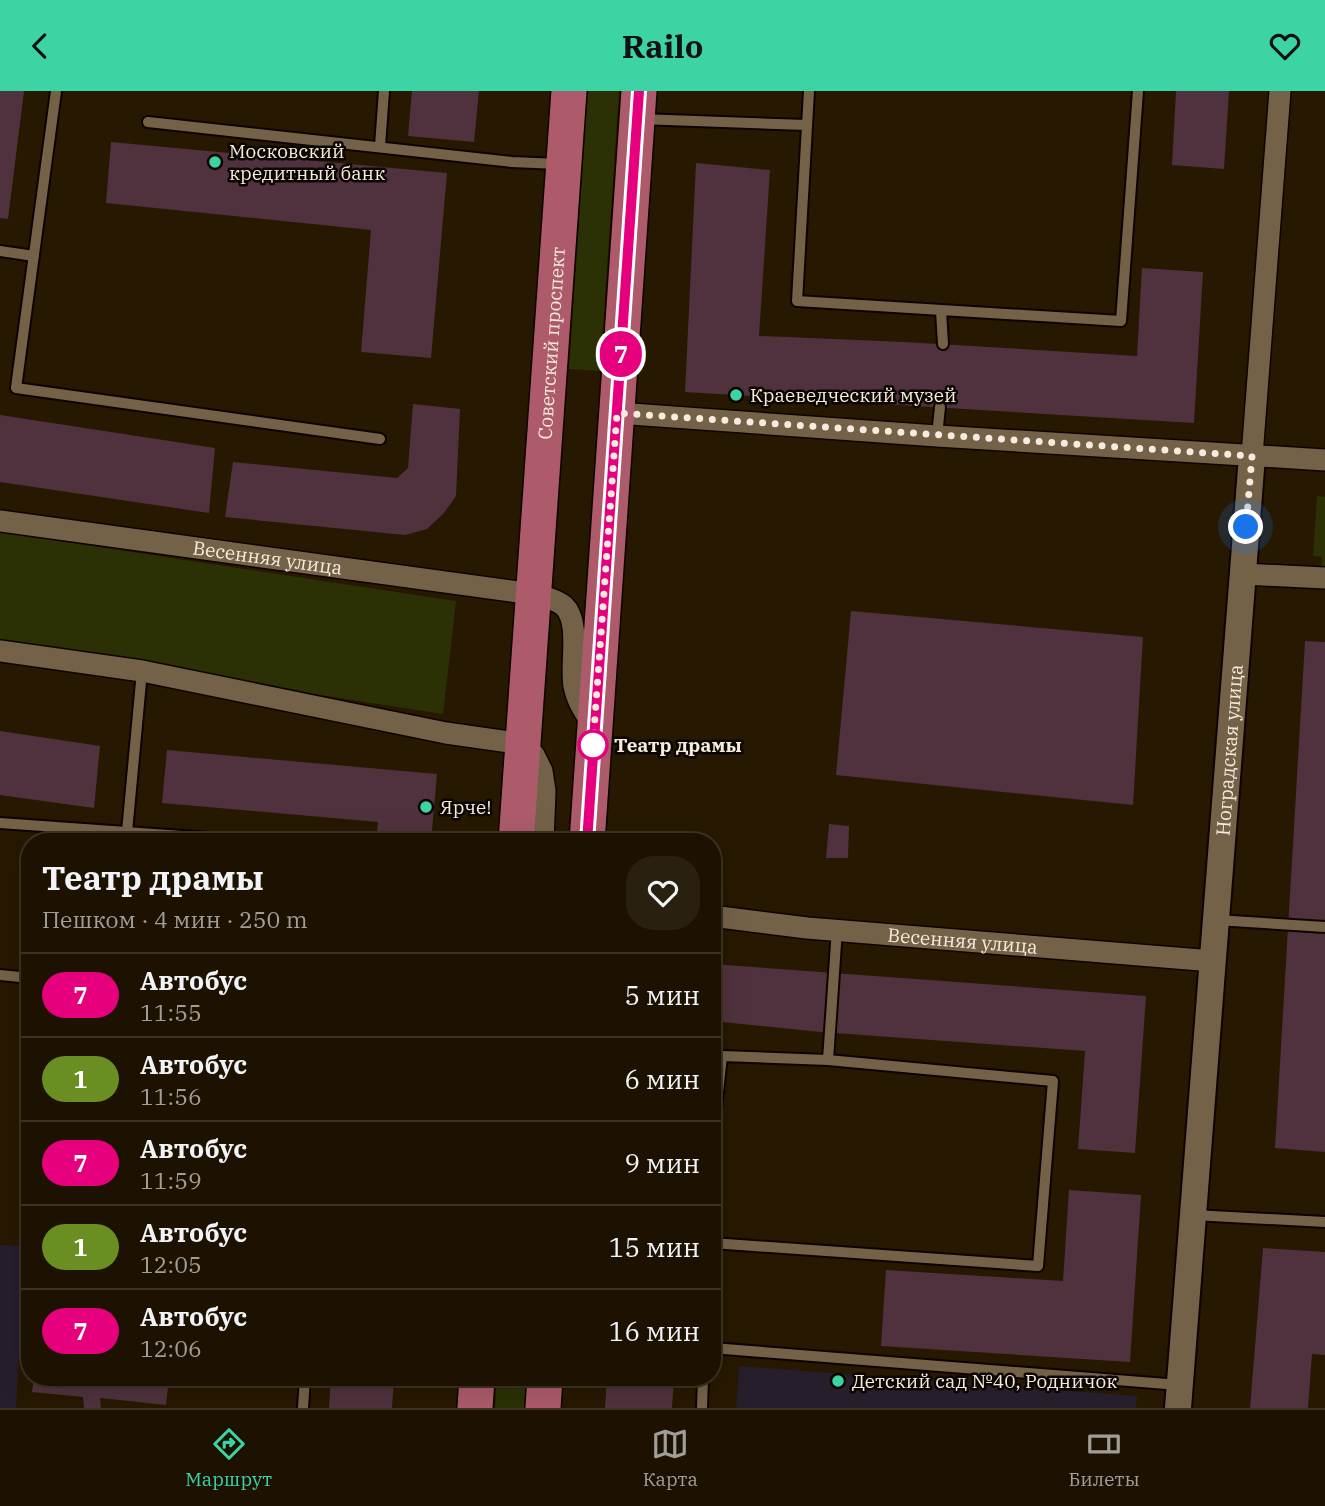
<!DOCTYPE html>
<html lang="ru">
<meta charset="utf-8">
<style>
:root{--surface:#1d1201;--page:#2a2010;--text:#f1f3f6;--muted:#a09e99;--line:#3b3223;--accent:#3cd4a4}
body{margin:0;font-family:"IBM Plex Serif",serif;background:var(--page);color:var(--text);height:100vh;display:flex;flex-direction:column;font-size:26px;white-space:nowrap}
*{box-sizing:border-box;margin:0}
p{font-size:23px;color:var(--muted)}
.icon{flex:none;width:38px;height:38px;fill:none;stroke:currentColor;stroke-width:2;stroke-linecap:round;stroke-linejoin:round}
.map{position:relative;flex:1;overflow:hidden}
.side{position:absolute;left:21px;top:742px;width:700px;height:553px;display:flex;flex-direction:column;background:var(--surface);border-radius:28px;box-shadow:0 7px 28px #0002,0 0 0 2px var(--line)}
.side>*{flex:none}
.badge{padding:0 14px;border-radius:23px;font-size:24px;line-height:46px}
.you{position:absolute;width:35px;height:35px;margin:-18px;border:5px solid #fff;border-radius:50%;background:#1a73e8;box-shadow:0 0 0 10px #1a73e833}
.map>.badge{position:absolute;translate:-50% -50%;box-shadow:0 0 0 4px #fff}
.round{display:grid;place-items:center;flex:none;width:74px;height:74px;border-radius:28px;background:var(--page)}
.overview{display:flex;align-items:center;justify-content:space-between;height:119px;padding:0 21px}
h1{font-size:33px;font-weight:700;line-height:52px}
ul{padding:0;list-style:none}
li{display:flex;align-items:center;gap:21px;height:84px;padding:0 21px;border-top:2px solid var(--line)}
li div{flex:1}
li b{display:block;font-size:26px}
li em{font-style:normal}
li .badge{min-width:77px;font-weight:700;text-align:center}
header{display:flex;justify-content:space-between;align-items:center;height:91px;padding:0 21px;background:var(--accent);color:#111;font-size:32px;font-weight:700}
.dock{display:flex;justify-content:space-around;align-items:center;height:98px;border-top:2px solid var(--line);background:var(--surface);font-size:19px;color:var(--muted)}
.dock a{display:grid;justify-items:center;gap:4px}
.dock .current{color:var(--accent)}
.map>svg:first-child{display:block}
.education{fill:#271e2c}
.green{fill:#2b3105}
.building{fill:#4f323d}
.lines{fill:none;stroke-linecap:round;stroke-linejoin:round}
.service-casing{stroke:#0f0300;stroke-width:14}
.minor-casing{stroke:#0f0300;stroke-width:24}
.tertiary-casing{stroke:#0f0300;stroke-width:30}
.primary-casing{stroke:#0f0300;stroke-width:38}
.service{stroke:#746248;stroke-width:10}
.minor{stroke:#746248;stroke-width:21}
.tertiary{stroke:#746248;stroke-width:26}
.primary{stroke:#ad5b6b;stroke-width:35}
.line-casing{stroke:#fff;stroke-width:16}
.line{stroke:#e6007e;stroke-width:10}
.walk{stroke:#f6ebdc;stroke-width:7;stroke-dasharray:0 12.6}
.poi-dot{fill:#3cd4a4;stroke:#0b0501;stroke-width:2.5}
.stop-dot{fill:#fff;stroke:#e6007e;stroke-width:3.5}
.labels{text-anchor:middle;stroke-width:5;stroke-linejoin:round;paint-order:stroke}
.poi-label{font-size:19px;fill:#f6ebdc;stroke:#0b0501;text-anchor:start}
.street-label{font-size:19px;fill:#f6ebdc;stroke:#0b0501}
.stop-label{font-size:19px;font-weight:bold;fill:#f6ebdc;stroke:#0b0501;text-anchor:start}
</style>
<header><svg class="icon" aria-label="back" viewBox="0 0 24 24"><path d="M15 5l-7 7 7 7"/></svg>Railo<svg class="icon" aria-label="heart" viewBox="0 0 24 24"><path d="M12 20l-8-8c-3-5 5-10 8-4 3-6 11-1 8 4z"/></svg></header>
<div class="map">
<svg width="1325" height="1317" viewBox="0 0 1325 1317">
<rect width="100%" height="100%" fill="#271801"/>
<path class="education" d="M 0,1154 L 25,1155 L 16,1317 L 0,1317 Z
M 739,1275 L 1137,1305 L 1136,1317 L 736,1317 Z"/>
<path class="green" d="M 588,0 L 619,0 L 600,280 L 569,278 Z
M 1317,405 L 1325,406 L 1325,475 L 1321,475 L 1322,466 L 1313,465 Z
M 0,441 L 456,510 L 443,623 L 0,555 Z
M 497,1286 L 527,1286 L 524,1317 L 495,1317 Z"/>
<path class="building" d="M 0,0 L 24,0 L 8,128 L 0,127 Z
M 412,0 L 479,0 L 474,51 L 408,45 Z
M 1176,0 L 1229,0 L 1224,78 L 1172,74 Z
M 111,51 L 447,82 L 431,267 L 361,261 L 371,139 L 106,112 Z
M 696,72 L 770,79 L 759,245 L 904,251 L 1137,265 L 1142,177 L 1203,181 L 1194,332 L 685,301 Z
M 413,313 L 460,318 L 456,405 L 444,422 L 427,438 L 405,444 L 225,426 L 233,371 L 397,387 L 408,377 Z
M 0,324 L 215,357 L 209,422 L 0,391 Z
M 851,520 L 1143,546 L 1133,714 L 836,684 Z
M 1305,550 L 1325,551 L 1325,1061 L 1275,1057 Z
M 0,640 L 100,655 L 94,717 L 0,704 Z
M 167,659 L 437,683 L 431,751 L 376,751 L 378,731 L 162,712 Z
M 829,733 L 849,735 L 848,767 L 826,767 Z
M 712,873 L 1146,905 L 1135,1062 L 1078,1058 L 1085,960 L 821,941 L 712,930 Z
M 1069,1099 L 1141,1104 L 1130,1271 L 881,1255 L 886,1179 L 1063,1190 Z
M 1263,1157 L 1325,1161 L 1325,1264 L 1312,1263 L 1308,1317 L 1250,1317 Z
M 34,1286 L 169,1286 L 166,1314 L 100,1307 L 101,1317 L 84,1317 L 83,1306 L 32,1301 Z
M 331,1286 L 394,1286 L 392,1317 L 329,1317 Z
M 607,1286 L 674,1286 L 672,1317 L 605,1317 Z"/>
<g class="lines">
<defs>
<path id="service" d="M 56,0 L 16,297 L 380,348
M 809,0 L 797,210 L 1121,230 L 1138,0
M 640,28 L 806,34
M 148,31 L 512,71 L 558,73
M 380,55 L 384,0
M 0,160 L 34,165
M 941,220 L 943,253
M 937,345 L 940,316
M 0,732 L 268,751
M 127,741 L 142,580
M 1216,829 L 1325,836
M 0,884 L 30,887
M 712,1056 L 722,965 L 828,969
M 1193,1124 L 1325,1131
M 712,1152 L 1038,1175 L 1053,990 L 828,969 L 837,838
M 712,1257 L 1179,1294
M 303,1317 L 305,1286
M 702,1317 L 703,1286"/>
<g id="minor">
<path d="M 617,322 L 937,345 L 1325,369"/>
<path d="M 1252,365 L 1280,0"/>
<path id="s1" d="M 0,430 L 533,503 C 543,506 556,508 564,515 C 581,531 570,573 574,595 C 577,610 585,622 593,634"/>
<path d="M 1243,483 L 1325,487"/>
<path d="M 0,560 L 142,580 L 446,642 L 523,653 L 534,664 L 542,680 L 545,700 L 543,751"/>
<path id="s2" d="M 712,825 L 807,837 L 1213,870"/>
</g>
<g id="tertiary">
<path id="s3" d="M 1178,1317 L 1252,365"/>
</g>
<g id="primary">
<path id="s4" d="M 516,751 L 569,0"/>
<path d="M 587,751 L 639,0"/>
<path d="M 475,1317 L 477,1286"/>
<path d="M 543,1317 L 545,1286"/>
</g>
</defs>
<use href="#service" class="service-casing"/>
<use href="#minor" class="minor-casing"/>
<use href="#tertiary" class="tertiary-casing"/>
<use href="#primary" class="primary-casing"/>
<use href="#service" class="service"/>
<use href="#minor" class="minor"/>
<use href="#tertiary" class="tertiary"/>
<use href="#primary" class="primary"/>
</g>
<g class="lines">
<defs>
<path id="line" d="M 587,751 L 639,0"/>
</defs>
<use href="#line" class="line-casing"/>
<use href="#line" class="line"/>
<path class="walk" d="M 593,654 L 617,322 L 1252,365 L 1246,436"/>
</g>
<g class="poi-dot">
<circle cx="215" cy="71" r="7"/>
<circle cx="736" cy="304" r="7"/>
<circle cx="426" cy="716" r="7"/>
<circle cx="838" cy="1290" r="7"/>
</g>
<circle class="stop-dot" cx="593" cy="654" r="14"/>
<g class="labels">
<g class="poi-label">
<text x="229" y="67">Московский<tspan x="229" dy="22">кредитный банк</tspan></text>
<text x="750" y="311">Краеведческий музей</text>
<text x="440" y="723">Ярче!</text>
<text x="852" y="1297">Детский сад №40, Родничок</text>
</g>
<g class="street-label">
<text dy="7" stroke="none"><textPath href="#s4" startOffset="500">Советский проспект</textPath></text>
<text dy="7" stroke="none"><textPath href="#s1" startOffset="270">Весенняя улица</textPath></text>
<text dy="7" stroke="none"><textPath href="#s3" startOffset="660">Ноградская улица</textPath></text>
<text dy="7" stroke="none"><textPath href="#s2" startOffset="252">Весенняя улица</textPath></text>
</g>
<g class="stop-label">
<text x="614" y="661">Театр драмы</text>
</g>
</g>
</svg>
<div class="you" style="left:1246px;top:436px"></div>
<b class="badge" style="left:621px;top:263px;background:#e6007e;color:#fff">7</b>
<section class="side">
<div class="overview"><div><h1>Театр драмы</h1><p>Пешком · 4 мин · 250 m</p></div><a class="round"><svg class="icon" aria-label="heart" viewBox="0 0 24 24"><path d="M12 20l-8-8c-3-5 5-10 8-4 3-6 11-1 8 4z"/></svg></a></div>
<ul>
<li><span class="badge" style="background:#e6007e;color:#fff">7</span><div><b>Автобус</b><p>11:55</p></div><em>5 мин</em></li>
<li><span class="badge" style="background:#6b8e23;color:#fff">1</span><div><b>Автобус</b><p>11:56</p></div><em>6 мин</em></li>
<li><span class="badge" style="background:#e6007e;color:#fff">7</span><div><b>Автобус</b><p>11:59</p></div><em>9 мин</em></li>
<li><span class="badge" style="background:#6b8e23;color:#fff">1</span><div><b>Автобус</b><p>12:05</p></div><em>15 мин</em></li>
<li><span class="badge" style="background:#e6007e;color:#fff">7</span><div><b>Автобус</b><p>12:06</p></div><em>16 мин</em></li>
</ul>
</section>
</div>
<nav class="dock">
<a class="current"><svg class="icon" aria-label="directions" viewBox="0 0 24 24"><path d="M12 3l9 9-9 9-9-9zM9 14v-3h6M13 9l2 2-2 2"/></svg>Маршрут</a>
<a><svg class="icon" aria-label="map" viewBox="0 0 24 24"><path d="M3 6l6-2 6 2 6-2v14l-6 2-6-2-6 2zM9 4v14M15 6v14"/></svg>Карта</a>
<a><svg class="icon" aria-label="tickets" viewBox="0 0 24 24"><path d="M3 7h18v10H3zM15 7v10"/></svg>Билеты</a>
</nav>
